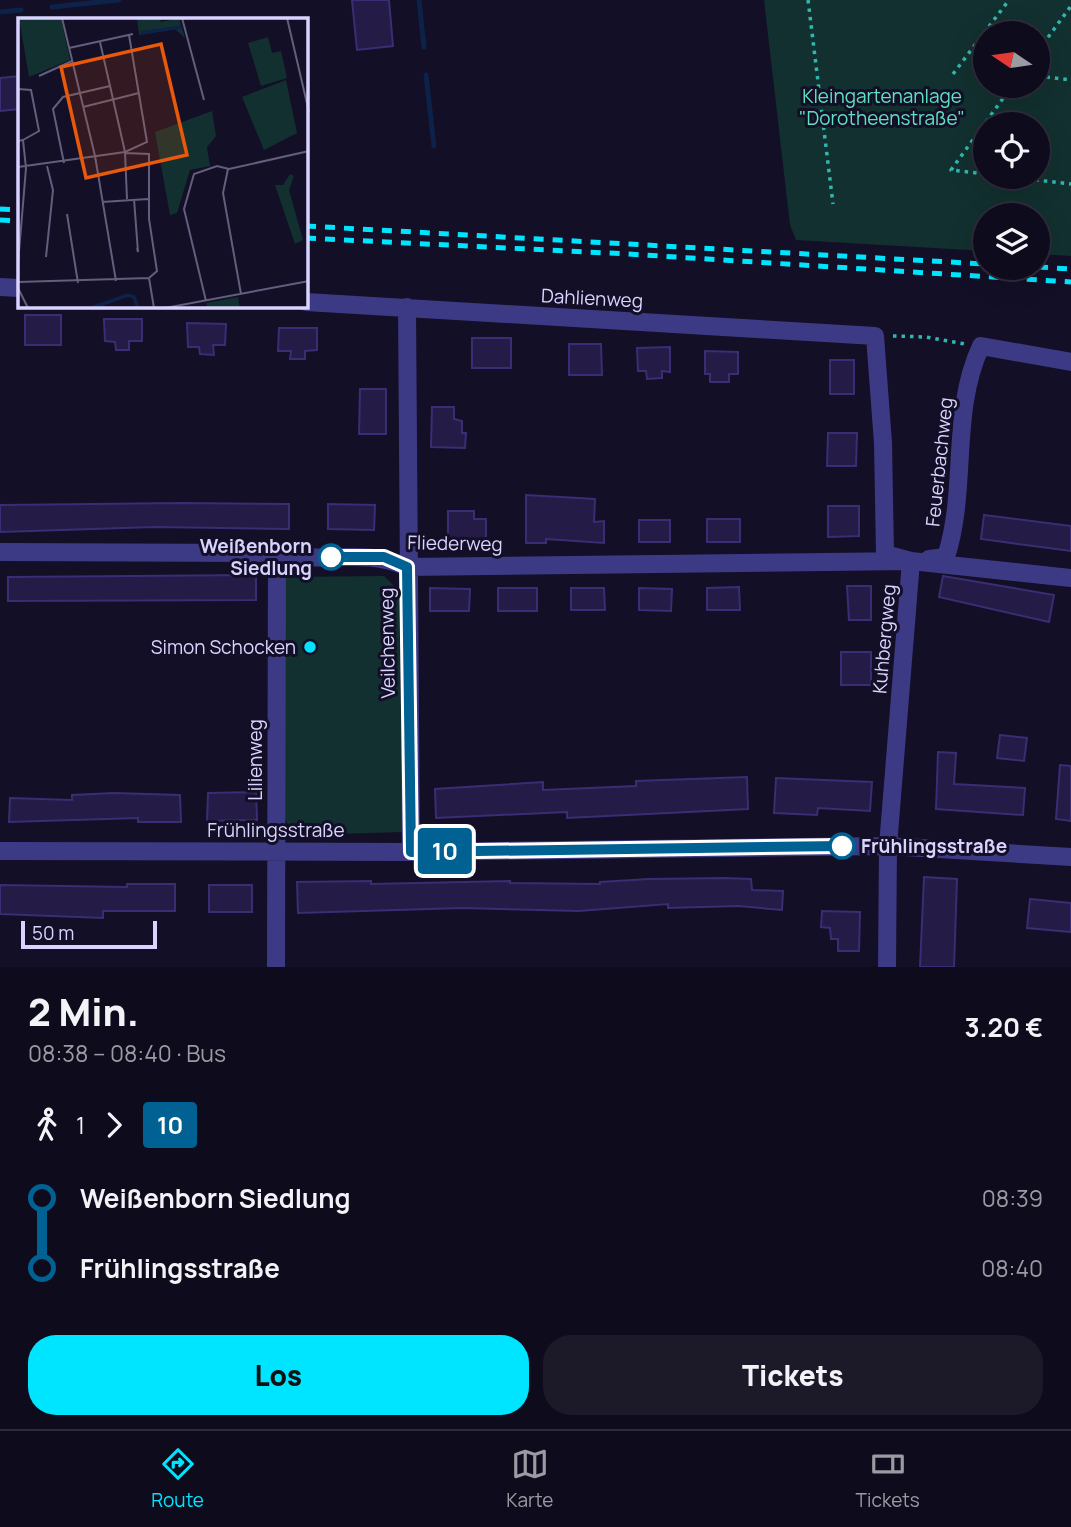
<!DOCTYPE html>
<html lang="de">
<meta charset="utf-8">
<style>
:root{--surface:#0e0b1c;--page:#1c1929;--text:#f1f3f6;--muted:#9b9ba3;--line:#2e2b3b;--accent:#00e5ff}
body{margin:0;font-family:Manrope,sans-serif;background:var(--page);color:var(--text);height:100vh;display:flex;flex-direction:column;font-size:26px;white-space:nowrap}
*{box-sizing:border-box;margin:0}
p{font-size:23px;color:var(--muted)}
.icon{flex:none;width:38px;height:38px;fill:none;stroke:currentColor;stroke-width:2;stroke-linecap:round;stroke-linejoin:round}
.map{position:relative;height:967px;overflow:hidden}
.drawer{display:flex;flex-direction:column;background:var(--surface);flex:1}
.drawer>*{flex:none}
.badge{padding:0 14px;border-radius:5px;font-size:24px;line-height:46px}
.needle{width:46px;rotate:283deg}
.fabs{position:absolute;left:973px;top:21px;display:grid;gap:14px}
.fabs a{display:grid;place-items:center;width:77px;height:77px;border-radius:50%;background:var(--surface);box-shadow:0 7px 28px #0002,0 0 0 2px var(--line);font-size:35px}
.scale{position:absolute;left:21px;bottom:18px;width:136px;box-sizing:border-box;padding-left:7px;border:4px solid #d9d4ff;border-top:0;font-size:19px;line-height:24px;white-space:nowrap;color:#d9d4ff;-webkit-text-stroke:5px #130f26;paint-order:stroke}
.map>.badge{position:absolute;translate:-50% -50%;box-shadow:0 0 0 4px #fff}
.legs{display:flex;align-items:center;gap:10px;height:77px;padding:0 28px;font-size:23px}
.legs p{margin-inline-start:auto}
.head{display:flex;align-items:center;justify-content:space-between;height:119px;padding:0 28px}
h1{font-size:38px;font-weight:800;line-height:52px}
.action{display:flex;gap:14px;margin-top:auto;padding:14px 28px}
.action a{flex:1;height:80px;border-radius:28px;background:var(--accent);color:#111;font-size:28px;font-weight:800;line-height:80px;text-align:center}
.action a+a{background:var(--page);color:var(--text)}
ul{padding:0 28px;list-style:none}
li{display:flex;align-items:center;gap:24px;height:70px;font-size:26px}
li i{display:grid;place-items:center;width:10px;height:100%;margin:0 9px;background:currentColor}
li i::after{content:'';width:18px;height:18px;margin:-9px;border:5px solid;border-radius:50%;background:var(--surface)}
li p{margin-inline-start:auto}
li:first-child i{background:linear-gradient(#0000 50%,currentColor 0)}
li:last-child i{background:linear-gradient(currentColor 50%,#0000 0)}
.tabs{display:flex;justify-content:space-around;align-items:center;height:98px;border-top:2px solid var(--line);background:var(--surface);font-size:19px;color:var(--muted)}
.tabs a{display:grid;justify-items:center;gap:4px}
.tabs .selected{color:var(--accent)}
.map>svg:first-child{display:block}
.green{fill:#12302f;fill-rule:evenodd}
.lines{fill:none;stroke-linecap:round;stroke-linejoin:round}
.stream{stroke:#0c2248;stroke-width:5}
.building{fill:#241b47;stroke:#3b2d73;stroke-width:2}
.path{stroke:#2fb8b0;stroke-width:3.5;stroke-dasharray:3.5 5;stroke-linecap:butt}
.minor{stroke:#3d3a85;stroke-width:18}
.rail{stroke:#00e5ff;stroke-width:5;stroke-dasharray:10 9;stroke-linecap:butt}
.line-1-casing{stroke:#fff;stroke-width:16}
.line-1{stroke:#006192;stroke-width:10}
.stop-1-dot{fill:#fff;stroke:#006192;stroke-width:3.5}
.poi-dot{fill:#00e5ff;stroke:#130f26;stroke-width:2.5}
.labels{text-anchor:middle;stroke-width:6;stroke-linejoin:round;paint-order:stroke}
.park-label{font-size:19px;fill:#5fe0c0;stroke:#130f26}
.street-label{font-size:19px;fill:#d9d4ff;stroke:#130f26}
.stop-label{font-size:19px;font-weight:bold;fill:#d9d4ff;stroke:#130f26;text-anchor:end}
.poi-label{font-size:19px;fill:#d9d4ff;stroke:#130f26;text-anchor:end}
.inset-river{fill:none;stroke:#0c2248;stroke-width:3.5}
.inset-road{fill:none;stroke:#625e7d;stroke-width:2}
.view{fill:#e8590c;fill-opacity:0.15;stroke:#e8590c;stroke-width:3.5}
.inset-edge{fill:none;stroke:#d9d4ff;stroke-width:3.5}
</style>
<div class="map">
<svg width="1071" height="967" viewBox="0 0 1071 967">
<rect width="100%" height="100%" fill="#130f26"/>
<path class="green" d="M 764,0 L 1071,0 L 1071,256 L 1038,254 L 1038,215 L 985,215 L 985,251 L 796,240 L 790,225 ZM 985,33 L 1038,33 L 1038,86 L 985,86 ZM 985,124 L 1038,124 L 1038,177 L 985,177 Z
M 384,576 L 397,589 L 399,598 L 403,832 L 301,835 C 287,828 285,821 282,806 L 282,577 Z"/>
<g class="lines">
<path class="stream" d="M 419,0 L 424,47
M 52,7 L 119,0
M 0,12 L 21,10
M 426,75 L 434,146"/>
</g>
<path class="building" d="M 352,0 L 389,0 L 393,46 L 357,50 Z
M 19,76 L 19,109 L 0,111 L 0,78 Z
M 25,315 L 61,315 L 61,345 L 25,345 Z
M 104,319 L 142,319 L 142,341 L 129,341 L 129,350 L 116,350 L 115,342 L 105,341 Z
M 187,323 L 226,324 L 225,345 L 213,345 L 214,355 L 200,354 L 199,347 L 188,347 Z
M 279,328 L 317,328 L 317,350 L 305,351 L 305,359 L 290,359 L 291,351 L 278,351 Z
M 472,338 L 511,338 L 511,368 L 472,368 Z
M 569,344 L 601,344 L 602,375 L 569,375 Z
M 670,347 L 670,372 L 662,371 L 662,378 L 647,379 L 646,371 L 638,371 L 637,348 Z
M 705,351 L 738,352 L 738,374 L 729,374 L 729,382 L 710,382 L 710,374 L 705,374 Z
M 830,360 L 854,360 L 854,394 L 830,394 Z
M 360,389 L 386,389 L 386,434 L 359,434 Z
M 432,407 L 454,407 L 454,419 L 462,421 L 462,433 L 466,433 L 465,448 L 431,447 Z
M 828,433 L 857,433 L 856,466 L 827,466 Z
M 526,495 L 595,499 L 594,522 L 604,521 L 604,543 L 546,539 L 546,543 L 526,543 Z
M 182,503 L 289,504 L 289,529 L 154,527 L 0,532 L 0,505 Z
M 328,504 L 375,505 L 374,530 L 328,529 Z
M 828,506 L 859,506 L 859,536 L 828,537 Z
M 448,511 L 474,511 L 474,519 L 486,519 L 486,542 L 448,542 Z
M 984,515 L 1071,526 L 1071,551 L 981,539 Z
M 707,519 L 740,519 L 740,542 L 707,542 Z
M 639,520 L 670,520 L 670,542 L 639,542 Z
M 256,575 L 256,600 L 8,601 L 8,577 Z
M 943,576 L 1054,595 L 1049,622 L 939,597 Z
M 847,586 L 871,586 L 871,620 L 849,620 Z
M 739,587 L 740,610 L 707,610 L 707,588 Z
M 430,588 L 470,589 L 469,611 L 430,611 Z
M 498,588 L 537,588 L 537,611 L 498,611 Z
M 571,588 L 604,588 L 605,610 L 571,610 Z
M 639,588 L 672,589 L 671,611 L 639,610 Z
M 841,652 L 871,652 L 871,685 L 841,685 Z
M 1000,735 L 1027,738 L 1024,761 L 997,758 Z
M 938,752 L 956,753 L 954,784 L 1025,788 L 1023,815 L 936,809 Z
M 1060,765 L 1071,766 L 1071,821 L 1056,819 Z
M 747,777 L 748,809 L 567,818 L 567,812 L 436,818 L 435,789 L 543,782 L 543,790 L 636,786 L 636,781 Z
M 776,778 L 872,782 L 870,811 L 818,808 L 817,815 L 774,813 Z
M 256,792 L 257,820 L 207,821 L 208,793 Z
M 114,793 L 180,795 L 181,822 L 138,822 L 138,818 L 9,822 L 10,798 L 72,800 L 72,795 Z
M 924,877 L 957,879 L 954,967 L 920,967 Z
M 724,878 L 751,879 L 752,890 L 783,891 L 782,910 L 738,906 L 668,908 L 668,904 L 579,911 L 462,908 L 298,913 L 297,882 L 371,881 L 371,884 L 510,881 L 510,883 L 600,884 L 600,882 L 649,879 Z
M 127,884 L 175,884 L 175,911 L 103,911 L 103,918 L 0,914 L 0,885 L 127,887 Z
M 209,885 L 252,885 L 252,912 L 209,912 Z
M 1030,899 L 1071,903 L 1071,932 L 1027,928 Z
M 822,911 L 860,912 L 859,951 L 838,951 L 838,939 L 831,939 L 830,928 L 821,927 Z"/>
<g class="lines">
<path class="path" d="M 808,0 L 833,204
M 1038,51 L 1071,6
M 953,74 L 1009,0
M 1038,76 L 1071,80
M 985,174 L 951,170 L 1012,86
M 1010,177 L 1071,184
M 893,336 L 926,337 L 965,344"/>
<path class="minor" d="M 0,287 L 19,288
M 306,302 L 875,336 L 883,443 L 885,554 L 911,561 L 888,846 L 887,967
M 407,307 L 411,852
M 0,552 L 277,553 C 321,565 363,547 407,567 L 911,561 L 1071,578
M 929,559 L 946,557 C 968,489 950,412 981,346 L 1071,362
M 0,851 L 411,852 L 888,846 L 1071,857
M 276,967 L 277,553"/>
<path class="rail" d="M 0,209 L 19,210
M 0,220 L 19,221
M 306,226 L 985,264
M 306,238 L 628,254 L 1071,282
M 1038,267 L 1071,269"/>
</g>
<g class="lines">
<defs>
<path id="line-1" d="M 331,557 L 384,557 L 407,567 L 411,852 L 842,846"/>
</defs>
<use href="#line-1" class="line-1-casing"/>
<use href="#line-1" class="line-1"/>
</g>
<g class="stop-1-dot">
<circle cx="331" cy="557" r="12"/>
<circle cx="842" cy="846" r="12"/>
</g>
<circle class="poi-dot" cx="310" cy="647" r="7"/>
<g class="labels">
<g class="park-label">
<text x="882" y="103">Kleingartenanlage<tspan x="882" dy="22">"Dorotheenstraße"</tspan></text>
</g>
<g class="street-label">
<text transform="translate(592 298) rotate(3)" y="7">Dahlienweg</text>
<text transform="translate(939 462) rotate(-84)" y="7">Feuerbachweg</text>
<text transform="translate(455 543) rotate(1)" y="7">Fliederweg</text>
<text transform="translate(884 639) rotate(-85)" y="7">Kuhbergweg</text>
<text transform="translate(387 643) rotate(-91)" y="7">Veilchenweg</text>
<text transform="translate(255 760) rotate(-90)" y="7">Lilienweg</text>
<text x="276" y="837">Frühlingsstraße</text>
</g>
<g class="stop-label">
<text x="312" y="553">Weißenborn<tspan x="312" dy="22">Siedlung</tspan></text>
<text x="861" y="853" text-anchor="start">Frühlingsstraße</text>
</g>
<g class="poi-label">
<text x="296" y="654">Simon Schocken</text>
</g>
</g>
<g transform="translate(18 18)">
<rect width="290" height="290" fill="#130f26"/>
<path d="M 1,0 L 43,0 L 52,42 L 11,59 ZM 119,0 L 142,0 L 143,4 L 161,0 L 167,20 L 157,11 L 121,17 ZM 250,19 L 254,35 L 263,33 L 269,60 L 243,68 L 230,25 ZM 268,62 L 279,115 L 246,132 L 224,79 ZM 194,93 L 198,118 L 189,129 L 192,148 L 172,152 L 159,195 L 152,197 L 137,114 ZM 272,156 L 276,158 L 271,172 L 285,222 L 277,226 L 257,167 L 265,167 ZM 220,279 L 222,290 L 190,290 L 188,285 Z" fill="#12302f"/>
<path class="inset-river" d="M 123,15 L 163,9M 73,290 L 110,277 L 116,279 L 120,290"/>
<path class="inset-road" d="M 44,0 L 77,138 L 98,263M 164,0 L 186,82M 269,0 L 291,94M 82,24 L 107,134 L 109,181M 51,30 L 115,16M 21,58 L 54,43M 0,71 L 13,72 L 21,113 L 5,122M 65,89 L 121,75M 0,123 L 5,122 L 8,150 L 0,246M 107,135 L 131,136 L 131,201 L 139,253 L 131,260M 46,145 L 35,91 L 45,79 L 92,68M 0,149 L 107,134 L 129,124 L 111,17M 210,151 L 205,175 L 223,276M 116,181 L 120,234 L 119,230M 84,184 L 130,181M 49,196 L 60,265M 28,239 L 35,172 L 29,148M 131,260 L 136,290M 0,264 L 131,260M 0,270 L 10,290M 188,283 L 166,191 L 176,156 L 199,148 L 211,151 L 291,133M 147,290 L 291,263"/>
<path class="view" d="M 143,26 L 169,137 L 68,160 L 43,49 Z"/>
<rect width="290" height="290" class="inset-edge"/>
</g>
</svg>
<div class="fabs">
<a><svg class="needle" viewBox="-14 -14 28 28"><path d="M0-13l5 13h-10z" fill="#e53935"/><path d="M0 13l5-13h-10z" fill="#9b9ba3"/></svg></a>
<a><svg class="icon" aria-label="locate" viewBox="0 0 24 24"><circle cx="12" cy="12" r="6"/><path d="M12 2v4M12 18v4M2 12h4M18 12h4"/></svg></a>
<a><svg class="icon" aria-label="layers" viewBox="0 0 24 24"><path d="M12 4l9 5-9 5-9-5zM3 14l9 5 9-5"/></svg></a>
</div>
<div class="scale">50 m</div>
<b class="badge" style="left:445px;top:851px;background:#006192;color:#fff">10</b>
</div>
<section class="drawer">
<div class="head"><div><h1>2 Min.</h1><p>08:38 – 08:40 · Bus</p></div><b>3.20 €</b></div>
<div class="legs"><svg class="icon" aria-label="walk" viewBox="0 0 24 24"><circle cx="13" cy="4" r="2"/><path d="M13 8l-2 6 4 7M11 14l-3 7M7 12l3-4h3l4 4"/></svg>1<svg class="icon" aria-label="forward" viewBox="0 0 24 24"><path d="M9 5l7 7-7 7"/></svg><b class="badge" style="background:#006192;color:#fff">10</b></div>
<ul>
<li><i style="color:#006192"></i><b>Weißenborn Siedlung</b><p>08:39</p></li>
<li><i style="color:#006192"></i><b>Frühlingsstraße</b><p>08:40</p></li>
</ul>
<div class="action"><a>Los</a><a>Tickets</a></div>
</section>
<nav class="tabs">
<a class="selected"><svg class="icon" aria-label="directions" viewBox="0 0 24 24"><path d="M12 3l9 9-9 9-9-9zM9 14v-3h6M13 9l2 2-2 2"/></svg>Route</a>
<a><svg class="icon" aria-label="map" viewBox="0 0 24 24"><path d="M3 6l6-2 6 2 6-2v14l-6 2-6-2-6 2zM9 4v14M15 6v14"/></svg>Karte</a>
<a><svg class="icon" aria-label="tickets" viewBox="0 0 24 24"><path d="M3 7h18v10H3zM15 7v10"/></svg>Tickets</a>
</nav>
